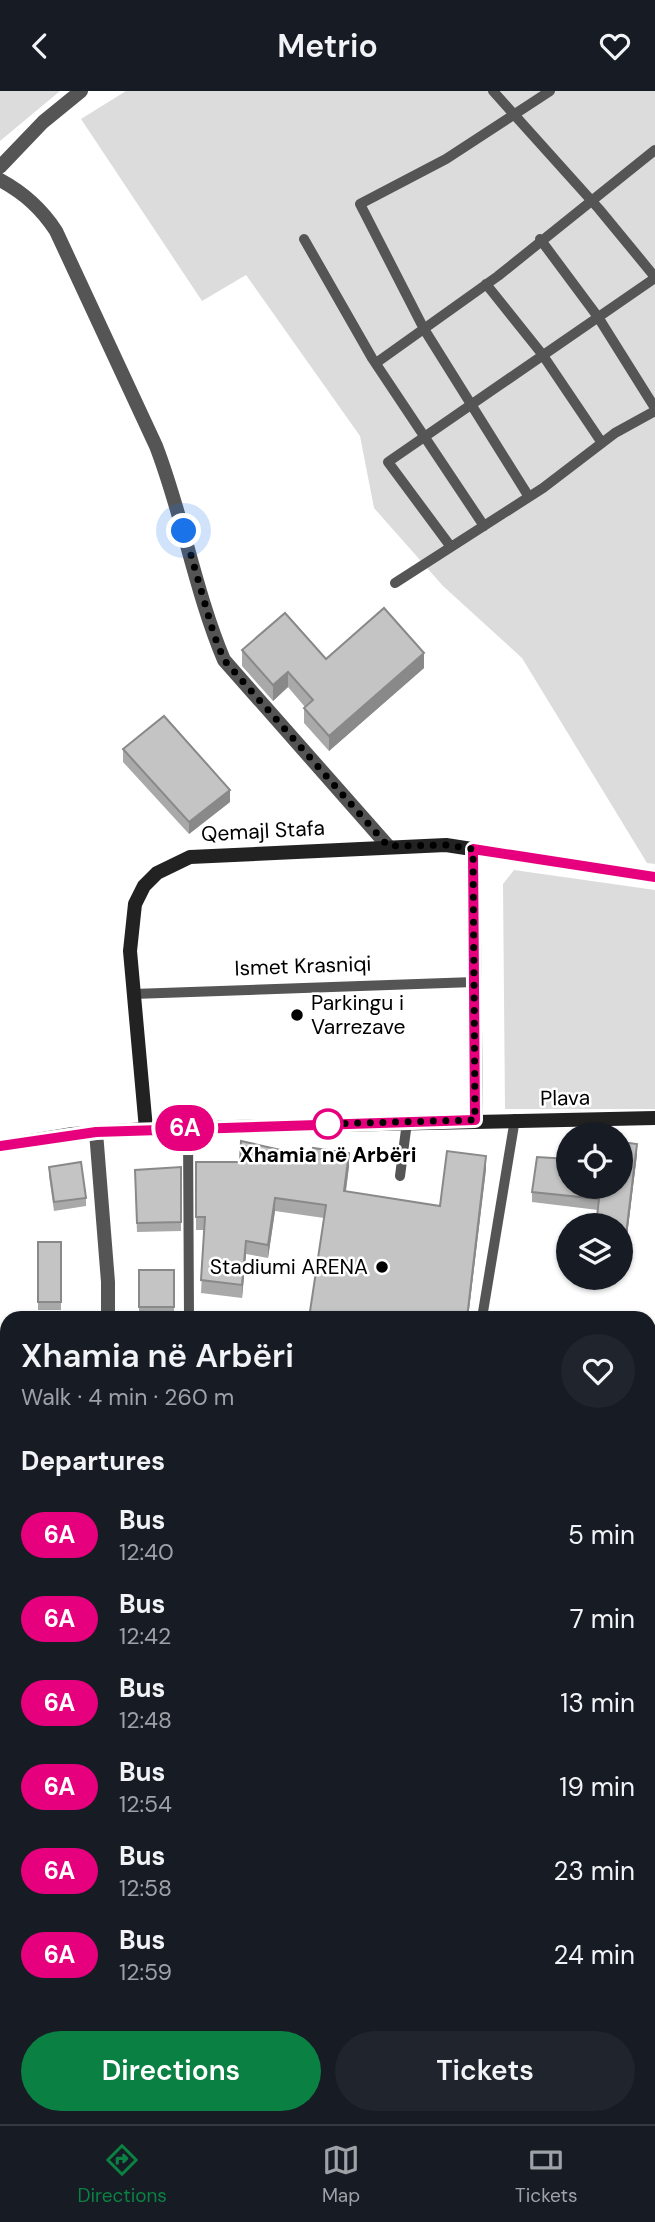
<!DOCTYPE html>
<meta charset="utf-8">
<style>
:root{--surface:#171b24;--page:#20242c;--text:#f1f3f6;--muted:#9ea1a6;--line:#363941;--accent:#0b8043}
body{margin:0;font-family:"DM Sans",sans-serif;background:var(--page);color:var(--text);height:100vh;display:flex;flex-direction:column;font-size:26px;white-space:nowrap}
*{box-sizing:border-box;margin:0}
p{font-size:23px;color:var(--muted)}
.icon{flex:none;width:38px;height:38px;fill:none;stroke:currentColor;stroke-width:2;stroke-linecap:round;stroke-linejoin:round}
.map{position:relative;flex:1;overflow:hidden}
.details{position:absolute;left:0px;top:1220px;width:656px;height:814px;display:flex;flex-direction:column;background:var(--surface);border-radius:21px 21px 0 0;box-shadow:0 2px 5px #0004}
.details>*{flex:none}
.badge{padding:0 14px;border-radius:23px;font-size:24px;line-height:46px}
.tools{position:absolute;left:556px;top:1031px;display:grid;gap:14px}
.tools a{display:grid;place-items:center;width:77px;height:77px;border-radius:50%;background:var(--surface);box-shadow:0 2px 5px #0004;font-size:35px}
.you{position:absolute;width:35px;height:35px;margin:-18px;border:5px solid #fff;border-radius:50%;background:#1a73e8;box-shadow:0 0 0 10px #1a73e833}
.map>.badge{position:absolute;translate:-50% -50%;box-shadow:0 0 0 4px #fff}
h2{padding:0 21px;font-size:26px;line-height:63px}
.round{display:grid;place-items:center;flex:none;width:74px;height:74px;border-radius:37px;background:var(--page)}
.head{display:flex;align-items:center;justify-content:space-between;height:119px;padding:0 21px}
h1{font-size:33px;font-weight:600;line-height:52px}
.primary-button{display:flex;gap:14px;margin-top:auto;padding:14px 21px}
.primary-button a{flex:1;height:80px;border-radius:42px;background:var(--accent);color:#fff;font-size:28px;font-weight:600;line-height:80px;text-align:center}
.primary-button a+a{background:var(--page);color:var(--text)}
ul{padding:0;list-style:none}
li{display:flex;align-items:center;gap:21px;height:84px;padding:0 21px}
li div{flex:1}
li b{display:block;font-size:26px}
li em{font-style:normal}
li .badge{min-width:77px;font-weight:700;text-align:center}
header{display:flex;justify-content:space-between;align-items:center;height:91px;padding:0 21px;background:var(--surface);font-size:32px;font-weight:600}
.menu{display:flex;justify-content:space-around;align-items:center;height:98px;border-top:2px solid var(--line);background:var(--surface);font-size:19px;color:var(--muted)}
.menu a{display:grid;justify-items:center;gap:4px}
.menu .selected{color:var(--accent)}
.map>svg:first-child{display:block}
.green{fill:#dcdcdc}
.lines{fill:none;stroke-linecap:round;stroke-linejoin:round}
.lane{stroke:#555;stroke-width:10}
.street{stroke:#555;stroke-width:14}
.secondary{stroke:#222;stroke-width:14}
.wall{fill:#a9a9a9}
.shaded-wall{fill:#898989}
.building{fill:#c4c4c4;stroke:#898989;stroke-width:2}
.line-casing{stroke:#fff;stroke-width:16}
.line{stroke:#e6007e;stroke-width:10}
.walk{stroke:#000;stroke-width:7;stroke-dasharray:0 12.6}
.poi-dot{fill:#000;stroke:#fff;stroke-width:2.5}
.stop-dot{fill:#fff;stroke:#e6007e;stroke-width:3.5}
.labels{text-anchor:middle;stroke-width:5;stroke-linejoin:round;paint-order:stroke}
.street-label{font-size:21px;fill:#000;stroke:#fff}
.poi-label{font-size:21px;fill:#000;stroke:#fff;text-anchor:start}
.stop-label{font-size:21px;font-weight:bold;fill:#000;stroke:#fff}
</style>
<header><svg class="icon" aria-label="back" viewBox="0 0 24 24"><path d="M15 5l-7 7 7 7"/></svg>Metrio<svg class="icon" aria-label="heart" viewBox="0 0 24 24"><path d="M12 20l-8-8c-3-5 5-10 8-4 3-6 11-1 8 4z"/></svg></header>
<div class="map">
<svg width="655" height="2033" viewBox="0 0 655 2033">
<rect width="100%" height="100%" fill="#fff"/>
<path class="green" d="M 0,0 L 60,0 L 0,50 Z
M 126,0 L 655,0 L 655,773 L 647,772 L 522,567 L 443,495 L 374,417 L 360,345 L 246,184 L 202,210 L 81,28 Z
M 514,779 L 655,799 L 655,1018 L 505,1018 L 503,793 Z"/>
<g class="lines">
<path class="lane" d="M 493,0 L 599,118 L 655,186
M 304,148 L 372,267 L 484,435
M 540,148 L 598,226 L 655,317
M 486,193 L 542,263 L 602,352
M 376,272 L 498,185 L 655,59
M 529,406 L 424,238 L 360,113 L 446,68 L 550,0
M 451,456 L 388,371 L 655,187
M 395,492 L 543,397 L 615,342 L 655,320
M 133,903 L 474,891
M 188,1037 L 189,1227
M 400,1085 L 407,1031
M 482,1227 L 515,1028
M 649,1292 L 655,1295"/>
<path class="street" d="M 0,76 L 43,31 L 81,0
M 0,89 C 24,102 41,117 56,140 L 156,355 C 183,425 195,500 224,569 L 388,755
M 96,1041 L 108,1191 L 108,1227
M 0,1366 L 7,1366
M 649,1709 L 655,1702
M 324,2033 L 331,2026"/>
<path class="secondary" d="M 473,758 L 476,1029
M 146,1038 L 130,860 L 135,813 L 144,795 L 157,782 L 190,766 L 446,754 L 655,786
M 0,1055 L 73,1043 L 146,1038 L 655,1027"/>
</g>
<path class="wall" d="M 242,559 L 326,568 L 424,577 L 329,660 L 304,632 L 304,617 L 305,616 L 288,596 L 273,610 L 242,575 Z
M 123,658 L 230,711 L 189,743 L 123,671 Z
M 637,1063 L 623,1178 L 621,1178 L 621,1134 L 598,1119 L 532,1111 L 532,1101 L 569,1096 Z
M 196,1071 L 240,1071 L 349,1075 L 346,1100 L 440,1115 L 486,1078 L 468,1227 L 309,1227 L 324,1127 L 275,1120 L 268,1167 L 246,1163 L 242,1207 L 201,1202 L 204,1139 L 196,1139 Z
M 49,1076 L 86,1107 L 86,1115 L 54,1120 L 49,1085 Z
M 181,1076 L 181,1140 L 137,1141 L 135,1088 Z
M 38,1151 L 61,1151 L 61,1219 L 38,1219 Z
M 139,1179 L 174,1179 L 174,1225 L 139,1225 Z
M 0,1276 L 7,1276 L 7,1324 L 0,1324 Z
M 7,1428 L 7,1477 L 0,1477 L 0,1429 Z"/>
<path class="shaded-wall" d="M 424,562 L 424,577 L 329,660 L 329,645 Z
M 288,581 L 288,596 L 273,610 L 273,594 Z
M 230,699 L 230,711 L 189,743 L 189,731 Z
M 637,1053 L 637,1063 L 623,1178 L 623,1168 Z
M 349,1062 L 349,1075 L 344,1113 L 344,1100 Z
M 486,1065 L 486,1078 L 468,1227 L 467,1227 Z
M 275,1107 L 275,1120 L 268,1167 L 268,1154 Z
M 246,1150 L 246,1163 L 242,1207 L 242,1194 Z"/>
<path class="building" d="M 384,517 L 424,562 L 329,645 L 304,617 L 313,609 L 288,581 L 273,594 L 242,559 L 285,522 L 326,568 Z
M 164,625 L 230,699 L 189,731 L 123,658 Z
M 241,1050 L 312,1066 L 313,1057 L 349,1062 L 344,1100 L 440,1115 L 447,1060 L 486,1065 L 467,1227 L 309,1227 L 326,1114 L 275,1107 L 268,1154 L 246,1150 L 242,1194 L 201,1189 L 205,1126 L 196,1126 L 196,1071 L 240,1071 Z
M 621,1051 L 637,1053 L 623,1168 L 621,1167 L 621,1134 L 596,1134 L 599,1108 L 532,1101 L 537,1066 L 569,1068 L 569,1096 L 621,1096 Z
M 81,1071 L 86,1107 L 54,1111 L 49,1076 Z
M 181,1076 L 181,1131 L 137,1132 L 135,1079 Z
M 38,1151 L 61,1151 L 61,1211 L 38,1211 Z
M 139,1179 L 174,1179 L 174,1216 L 139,1216 Z
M 0,1276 L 7,1276 L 7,1315 L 0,1315 Z
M 7,1428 L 7,1468 L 0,1469 L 0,1429 Z"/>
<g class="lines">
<defs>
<path id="line" d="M 0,1055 L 96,1041 L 475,1029 L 473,758 L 655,786"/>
</defs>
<use href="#line" class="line-casing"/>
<use href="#line" class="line"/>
<path class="walk" d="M 184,440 L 214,544 L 224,569 L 388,755 L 446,754 L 473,758 L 475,1029 L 324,1033 L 328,1033"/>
</g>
<g class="poi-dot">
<circle cx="297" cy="924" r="7"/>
<circle cx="382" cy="1176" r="7"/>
</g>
<circle class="stop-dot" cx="328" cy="1033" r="14"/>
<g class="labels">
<g class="street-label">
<text transform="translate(263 740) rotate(-3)" y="7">Qemajl Stafa</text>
<text transform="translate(303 875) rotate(-2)" y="7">Ismet Krasniqi</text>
<text transform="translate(565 1007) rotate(-1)" y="7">Plava</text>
</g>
<g class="poi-label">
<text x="311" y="919">Parkingu i<tspan x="311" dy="24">Varrezave</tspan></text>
<text x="368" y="1183" text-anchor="end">Stadiumi ARENA</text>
</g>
<g class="stop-label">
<text x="328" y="1071">Xhamia në Arbëri</text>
</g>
</g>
</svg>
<div class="tools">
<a><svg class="icon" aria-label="locate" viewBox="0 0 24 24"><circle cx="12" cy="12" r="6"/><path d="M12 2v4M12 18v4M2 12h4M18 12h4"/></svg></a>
<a><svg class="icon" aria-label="layers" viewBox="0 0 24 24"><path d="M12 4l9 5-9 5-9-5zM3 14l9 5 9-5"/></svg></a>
</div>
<div class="you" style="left:184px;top:440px"></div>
<b class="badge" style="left:185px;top:1037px;background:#e6007e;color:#fff">6A</b>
<section class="details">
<div class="head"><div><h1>Xhamia në Arbëri</h1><p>Walk · 4 min · 260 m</p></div><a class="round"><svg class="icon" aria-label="heart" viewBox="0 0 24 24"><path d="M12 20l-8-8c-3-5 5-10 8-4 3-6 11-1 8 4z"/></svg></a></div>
<h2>Departures</h2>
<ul>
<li><span class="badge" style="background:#e6007e;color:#fff">6A</span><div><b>Bus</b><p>12:40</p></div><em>5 min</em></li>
<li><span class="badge" style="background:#e6007e;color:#fff">6A</span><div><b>Bus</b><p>12:42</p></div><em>7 min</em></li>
<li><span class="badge" style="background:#e6007e;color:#fff">6A</span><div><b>Bus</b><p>12:48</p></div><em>13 min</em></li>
<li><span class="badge" style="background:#e6007e;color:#fff">6A</span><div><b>Bus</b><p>12:54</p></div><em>19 min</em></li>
<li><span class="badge" style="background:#e6007e;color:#fff">6A</span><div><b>Bus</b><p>12:58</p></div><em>23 min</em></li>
<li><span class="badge" style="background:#e6007e;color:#fff">6A</span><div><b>Bus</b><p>12:59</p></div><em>24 min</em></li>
</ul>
<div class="primary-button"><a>Directions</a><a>Tickets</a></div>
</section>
</div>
<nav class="menu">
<a class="selected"><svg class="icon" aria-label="directions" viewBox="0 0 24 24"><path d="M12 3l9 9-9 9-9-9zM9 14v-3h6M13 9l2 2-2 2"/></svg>Directions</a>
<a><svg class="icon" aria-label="map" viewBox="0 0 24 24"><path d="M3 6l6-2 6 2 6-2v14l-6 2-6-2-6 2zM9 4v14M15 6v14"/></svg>Map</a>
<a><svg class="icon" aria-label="tickets" viewBox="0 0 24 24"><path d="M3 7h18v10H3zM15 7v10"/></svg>Tickets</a>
</nav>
